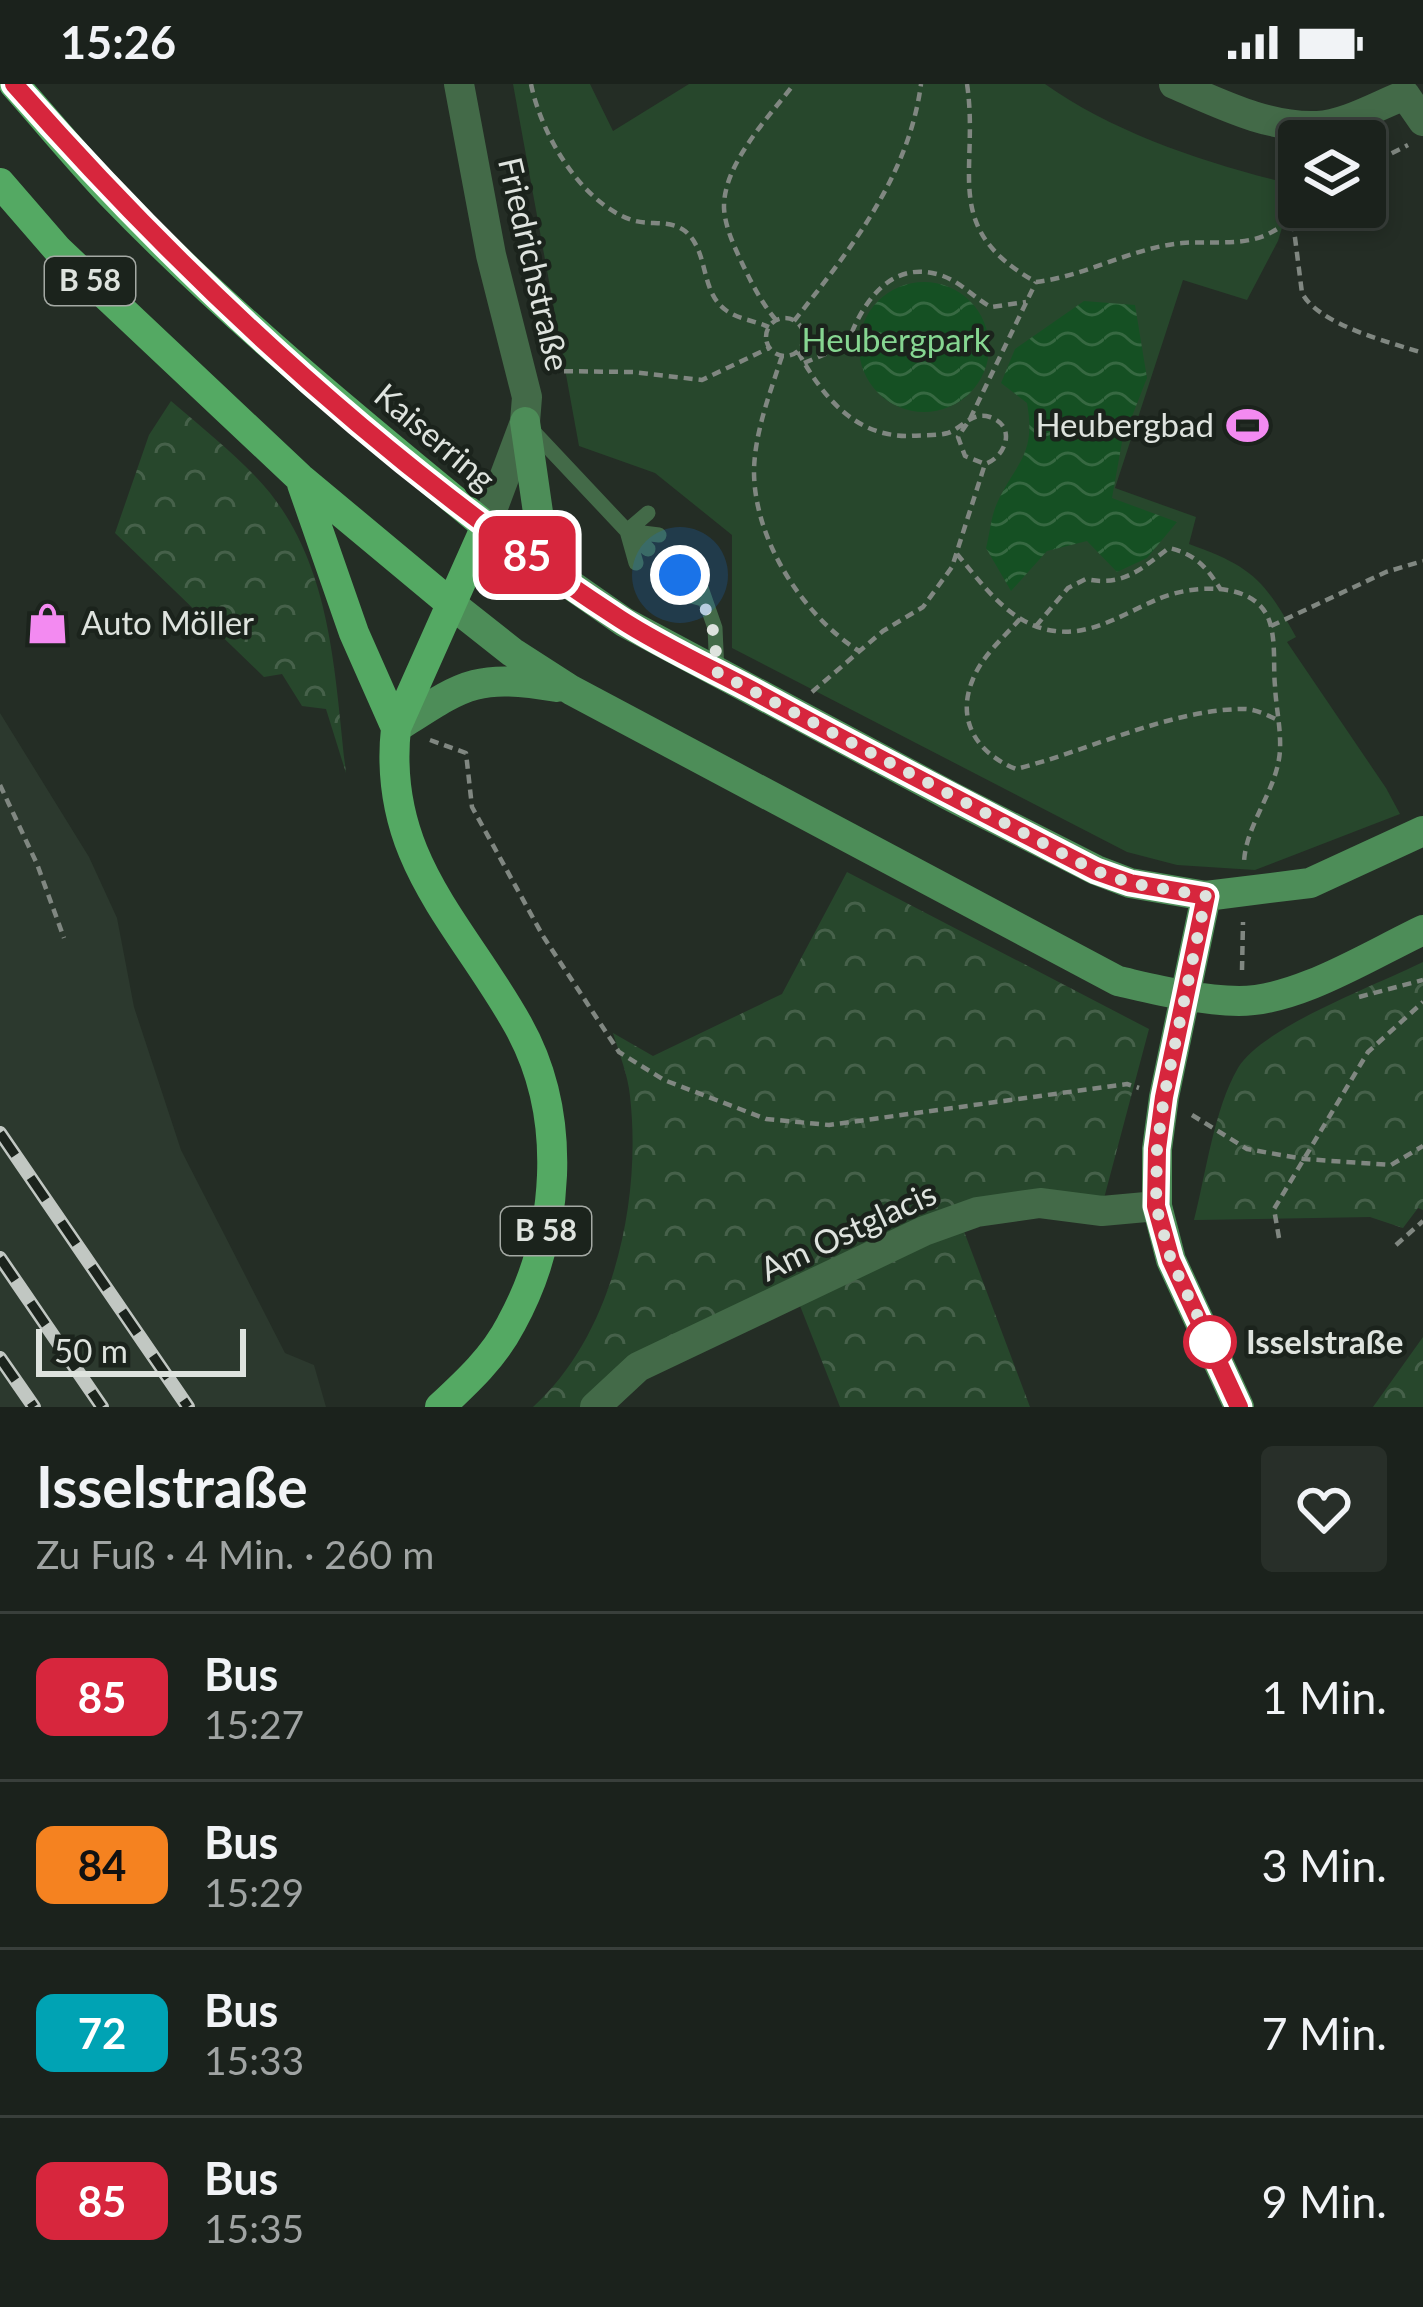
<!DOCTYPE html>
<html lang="de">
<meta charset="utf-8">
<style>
:root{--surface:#1b221c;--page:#282f29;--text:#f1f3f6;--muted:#a0a4a3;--line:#393f3b}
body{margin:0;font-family:Lato,sans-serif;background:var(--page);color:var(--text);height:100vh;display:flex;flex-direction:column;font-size:45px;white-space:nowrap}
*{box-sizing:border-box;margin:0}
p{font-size:39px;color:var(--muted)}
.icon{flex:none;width:66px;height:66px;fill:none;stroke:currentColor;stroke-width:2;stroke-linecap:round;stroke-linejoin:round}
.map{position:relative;height:1323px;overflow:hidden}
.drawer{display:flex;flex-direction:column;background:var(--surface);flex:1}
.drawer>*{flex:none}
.badge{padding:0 24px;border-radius:18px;font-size:42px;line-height:78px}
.tools{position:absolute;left:1278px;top:36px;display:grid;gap:24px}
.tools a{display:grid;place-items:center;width:108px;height:108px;border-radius:12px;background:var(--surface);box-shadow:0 6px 18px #0003,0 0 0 3px var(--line);font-size:60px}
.scale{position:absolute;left:36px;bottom:30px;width:210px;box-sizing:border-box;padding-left:12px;border:6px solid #dee3de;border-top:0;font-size:33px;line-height:42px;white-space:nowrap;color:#dee3de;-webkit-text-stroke:9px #1b231c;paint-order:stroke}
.you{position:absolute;width:60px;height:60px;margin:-30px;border:9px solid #fff;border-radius:50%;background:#1a73e8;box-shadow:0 0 0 18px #1a73e833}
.map>.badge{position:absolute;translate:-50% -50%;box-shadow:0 0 0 6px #fff}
.round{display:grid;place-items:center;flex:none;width:126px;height:126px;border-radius:12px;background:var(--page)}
.summary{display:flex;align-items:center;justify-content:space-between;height:204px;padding:0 36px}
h1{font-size:57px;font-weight:700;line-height:90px}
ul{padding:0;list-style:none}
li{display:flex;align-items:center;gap:36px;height:168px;padding:0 36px;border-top:3px solid var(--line)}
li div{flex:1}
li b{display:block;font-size:45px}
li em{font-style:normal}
li .badge{min-width:132px;font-weight:700;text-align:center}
.status{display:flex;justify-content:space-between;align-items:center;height:84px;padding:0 60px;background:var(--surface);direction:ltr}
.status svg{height:33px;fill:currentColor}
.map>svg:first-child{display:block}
.built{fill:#2c392e}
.forest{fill:url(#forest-crowns)}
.park{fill:#27472c}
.water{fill:url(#water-waves)}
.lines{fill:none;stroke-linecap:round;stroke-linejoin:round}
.path{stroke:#808781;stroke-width:4.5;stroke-dasharray:9 6;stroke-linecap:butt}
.lane{stroke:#436a48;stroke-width:15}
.street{stroke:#436a48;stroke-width:30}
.secondary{stroke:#4d8d58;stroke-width:30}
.primary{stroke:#54a963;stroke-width:30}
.rail-casing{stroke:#c1c7c2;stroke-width:14}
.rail{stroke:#1b231c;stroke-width:9;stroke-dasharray:27;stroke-linecap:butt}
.line-casing{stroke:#fff;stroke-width:27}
.line{stroke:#d7263d;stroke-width:18}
.walk{stroke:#dee3de;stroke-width:12;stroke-dasharray:0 21.6}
.stop-dot{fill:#fff;stroke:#d7263d;stroke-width:6}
.labels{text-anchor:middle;stroke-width:9;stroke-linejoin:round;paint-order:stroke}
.shield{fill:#1b231c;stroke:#a4a9a4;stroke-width:3}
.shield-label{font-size:30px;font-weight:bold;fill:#dee3de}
.street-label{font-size:33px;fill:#dee3de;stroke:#1b231c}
.park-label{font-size:33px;fill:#86d691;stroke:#1b231c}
.poi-label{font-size:33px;fill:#dee3de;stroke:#1b231c;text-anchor:end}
.stop-label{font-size:33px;font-weight:bold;fill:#dee3de;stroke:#1b231c;text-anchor:start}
</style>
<div class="status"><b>15:26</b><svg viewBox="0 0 49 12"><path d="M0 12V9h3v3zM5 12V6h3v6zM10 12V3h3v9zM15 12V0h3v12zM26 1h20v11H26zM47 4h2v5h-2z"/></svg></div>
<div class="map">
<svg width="1423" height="1323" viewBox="0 0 1423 1323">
<defs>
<pattern id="forest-crowns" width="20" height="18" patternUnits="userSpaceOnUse" patternTransform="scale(3)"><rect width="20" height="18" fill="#27472c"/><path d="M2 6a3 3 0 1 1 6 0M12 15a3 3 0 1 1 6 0" fill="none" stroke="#46614a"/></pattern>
<pattern id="water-waves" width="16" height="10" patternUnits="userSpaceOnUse" patternTransform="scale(3)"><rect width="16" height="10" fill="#155023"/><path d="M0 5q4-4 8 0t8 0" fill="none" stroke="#376942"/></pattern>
</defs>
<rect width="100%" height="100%" fill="#242d25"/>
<path class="built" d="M 0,629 L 89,773 L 117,834 L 134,923 L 181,1066 L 285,1269 L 314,1281 L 326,1323 L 0,1323 Z"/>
<path class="forest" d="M 171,317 C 199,341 229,365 255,392 C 332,471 334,585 346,689 L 326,625 L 302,622 L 282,590 L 264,593 L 115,449 L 149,351 Z
M 847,788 L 1149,945 L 1103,1118 L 956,1126 L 1030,1323 L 840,1323 L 793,1204 L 589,1323 L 533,1323 C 613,1251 642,1117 630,1012 C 628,991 619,969 613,949 L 653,972 L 782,910 Z
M 1423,878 L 1423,1126 L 1418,1124 L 1403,1144 L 1370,1133 L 1194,1136 C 1206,1090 1214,1025 1238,984 C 1262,943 1377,901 1423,878 Z
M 1423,1253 L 1423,1323 L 1373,1323 Z"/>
<path class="park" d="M 513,0 L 590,0 L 613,47 L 689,0 L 1045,0 C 1115,50 1211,81 1295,101 L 1278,157 L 1247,216 L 1183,196 L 1115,404 L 1196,433 L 1189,460 C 1251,482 1265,496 1296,553 L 1287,558 L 1386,704 L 1400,730 L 1255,786 L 1177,781 L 1127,768 L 732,564 L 732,451 L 655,389 L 579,362 Z"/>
<path class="water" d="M859 263a65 65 0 1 1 130 0a65 65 0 1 1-130 0Z
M 1084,217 L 1135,221 L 1147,294 L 1122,358 L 1112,414 L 1177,438 L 1147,474 L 1117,488 L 1087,457 L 1047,467 L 1011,507 L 986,464 C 990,449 991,431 998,417 C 1018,376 1036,370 1027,319 L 1001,299 L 1015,265 Z"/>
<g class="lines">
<path class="path" d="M 531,0 C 541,50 581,119 632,136 C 649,142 669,135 685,147 C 710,168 699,208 727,227 C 739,235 755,237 769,243
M 967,0 C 980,88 939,144 1036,198 C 1086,192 1131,164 1182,159 C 1207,157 1242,162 1266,151 C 1281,144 1292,136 1299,121
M 1365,83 L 1408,61
M 1293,138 L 1302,209 C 1319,241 1389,258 1423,269
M766 253a19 19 0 1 1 38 0a19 19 0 1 1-38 0Z
M 776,236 C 761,218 752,200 742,179 C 734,162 725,143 724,124 C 723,80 769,33 794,0
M 794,237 C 850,166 909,92 921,0
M 798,268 C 823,313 855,353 910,352 C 922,351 936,352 948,349 C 962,344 972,327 990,333 C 1017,342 1006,373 985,380 L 965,372 L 958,353 L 970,335 L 1036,198
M 782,272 C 770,309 754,350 754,389 C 755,458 804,532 859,567
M 804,279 L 847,261 C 861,220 891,173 943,192 C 962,199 974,214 991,223 L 1026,218
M 549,287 L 633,288 L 702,296 L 769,264
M 957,470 C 983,501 1011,542 1055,547 C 1092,552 1125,529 1158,515 C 1190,501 1257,495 1270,539 C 1276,559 1273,582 1275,602 C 1276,624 1281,644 1280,666 C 1278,705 1246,739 1244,778
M 1020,535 C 1004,553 982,572 973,595 C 955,637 978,670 1016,685 C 1088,667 1171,625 1244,625 C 1256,625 1269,632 1280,637
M 1036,542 L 1068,504 L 1086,495 C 1123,503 1141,485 1169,464 C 1196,470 1207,484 1221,506
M 1271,542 L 1386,488 L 1423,477
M 812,608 L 883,547 L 923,523 L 952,483 L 984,383
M 430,656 L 466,669 L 472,723 L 543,852 L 619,968 L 664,996 L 766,1035 L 829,1041 L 1127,1000 L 1139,1004
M 0,701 L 37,780 L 64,854
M 1242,886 L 1243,838
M 1359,913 L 1423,896
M 1192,1031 L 1247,1065 L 1304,1075 L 1391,1081 L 1423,1062
M 1279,1154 L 1274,1125 L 1368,968 L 1423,918
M 1396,1161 L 1423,1137"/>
<path class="lane" d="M 530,344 L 627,447
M 648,465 L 627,447 L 659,451
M 692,478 L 715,544 L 717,588
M 636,479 L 627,447 L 648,429
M 669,506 L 703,515"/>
<path class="street" d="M 459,0 L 491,171 L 527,313 L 525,338 L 486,442
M 1174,0 C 1219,19 1267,44 1317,42 C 1345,41 1379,21 1405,11
M 1405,11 L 1423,37
M 595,1323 L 638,1283 L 924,1147 L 977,1128 L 1040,1119 L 1102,1127 L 1157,1122"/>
<path class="secondary" d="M 525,338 L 546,484
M 486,442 L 624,538 L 954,714 L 1096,786 L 1130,799 L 1206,812 L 1310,799 L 1423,747
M 450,519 L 512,568 L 571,606 L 1118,897 C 1158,906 1197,916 1239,917 C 1298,917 1370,871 1423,846
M 396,644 C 463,601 474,589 557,603
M 1206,812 L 1164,1013 L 1157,1065 L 1157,1122 L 1171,1176 L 1239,1323"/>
<path class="primary" d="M 14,0 C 47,37 78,75 112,111 C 227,230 358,337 486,442 L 396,644 C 382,774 461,839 518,941 C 569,1032 560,1151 511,1240 C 494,1273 467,1298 440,1323
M 0,99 L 58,166 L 300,394 L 450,519
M 302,400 L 354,549 L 396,644"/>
<defs>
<path id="rail" d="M 0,1049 L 188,1323
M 0,1174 L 102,1323
M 0,1274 L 34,1323"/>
</defs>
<use href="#rail" class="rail-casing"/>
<use href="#rail" class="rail"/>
</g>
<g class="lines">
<defs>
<path id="line" d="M 14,0 C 191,201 395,389 620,535 C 663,563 712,585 757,609 C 869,670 982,728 1096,787 L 1130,799 L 1206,812 L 1164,1013 L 1157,1065 L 1156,1122 L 1171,1176 L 1239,1323"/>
</defs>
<use href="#line" class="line-casing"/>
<use href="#line" class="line"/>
<path class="walk" d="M 680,491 C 712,525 715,542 717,588 L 1096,787 L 1130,799 L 1206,812 L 1164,1013 L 1157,1065 L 1156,1122 L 1171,1176 L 1210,1258"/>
</g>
<defs>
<symbol id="stadium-bare" viewBox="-9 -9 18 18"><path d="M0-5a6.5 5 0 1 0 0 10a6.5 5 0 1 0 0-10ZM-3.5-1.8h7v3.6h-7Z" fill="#f38af1" stroke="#1b231c" stroke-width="2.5" paint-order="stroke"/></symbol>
<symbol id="shop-bare" viewBox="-9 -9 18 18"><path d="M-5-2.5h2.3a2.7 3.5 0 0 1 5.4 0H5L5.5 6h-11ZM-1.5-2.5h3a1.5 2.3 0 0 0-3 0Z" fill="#f38af1" stroke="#1b231c" stroke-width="2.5" paint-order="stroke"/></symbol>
</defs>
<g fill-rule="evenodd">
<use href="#stadium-bare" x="1218" y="312" width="59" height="59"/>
<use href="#shop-bare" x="18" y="510" width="59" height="59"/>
</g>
<circle class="stop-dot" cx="1210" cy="1258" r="24"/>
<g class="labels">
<g class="shield">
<rect x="45" y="173" width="90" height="48" rx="9"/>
<rect x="501" y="1123" width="90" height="48" rx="9"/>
</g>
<g class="shield-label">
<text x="90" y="207">B 58</text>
<text x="546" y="1157">B 58</text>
</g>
<g class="street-label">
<text transform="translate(534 180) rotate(77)" y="12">Friedrichstraße</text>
<text transform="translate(435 353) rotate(40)" y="12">Kaiserring</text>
<text transform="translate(848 1147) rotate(-25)" y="12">Am Ostglacis</text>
</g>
<g class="park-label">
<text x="896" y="268">Heubergpark</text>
</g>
<g class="poi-label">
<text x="1214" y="353">Heubergbad</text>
<text x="81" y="551" text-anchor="start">Auto Möller</text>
</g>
<g class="stop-label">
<text x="1246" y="1270">Isselstraße</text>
</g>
</g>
</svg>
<div class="tools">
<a><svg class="icon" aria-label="layers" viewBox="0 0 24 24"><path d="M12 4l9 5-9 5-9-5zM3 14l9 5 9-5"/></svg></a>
</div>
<div class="scale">50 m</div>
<div class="you" style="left:680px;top:491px"></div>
<b class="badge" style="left:527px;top:471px;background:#d7263d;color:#fff">85</b>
</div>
<section class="drawer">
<div class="summary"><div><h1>Isselstraße</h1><p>Zu Fuß · 4 Min. · 260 m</p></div><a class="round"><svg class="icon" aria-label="heart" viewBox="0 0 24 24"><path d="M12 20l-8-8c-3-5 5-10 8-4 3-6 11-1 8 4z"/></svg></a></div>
<ul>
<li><span class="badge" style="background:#d7263d;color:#fff">85</span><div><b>Bus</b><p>15:27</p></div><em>1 Min.</em></li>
<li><span class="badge" style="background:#f58220;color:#111">84</span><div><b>Bus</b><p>15:29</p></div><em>3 Min.</em></li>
<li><span class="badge" style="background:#00a3b4;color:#fff">72</span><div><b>Bus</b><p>15:33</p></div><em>7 Min.</em></li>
<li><span class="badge" style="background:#d7263d;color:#fff">85</span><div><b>Bus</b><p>15:35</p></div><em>9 Min.</em></li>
</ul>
</section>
